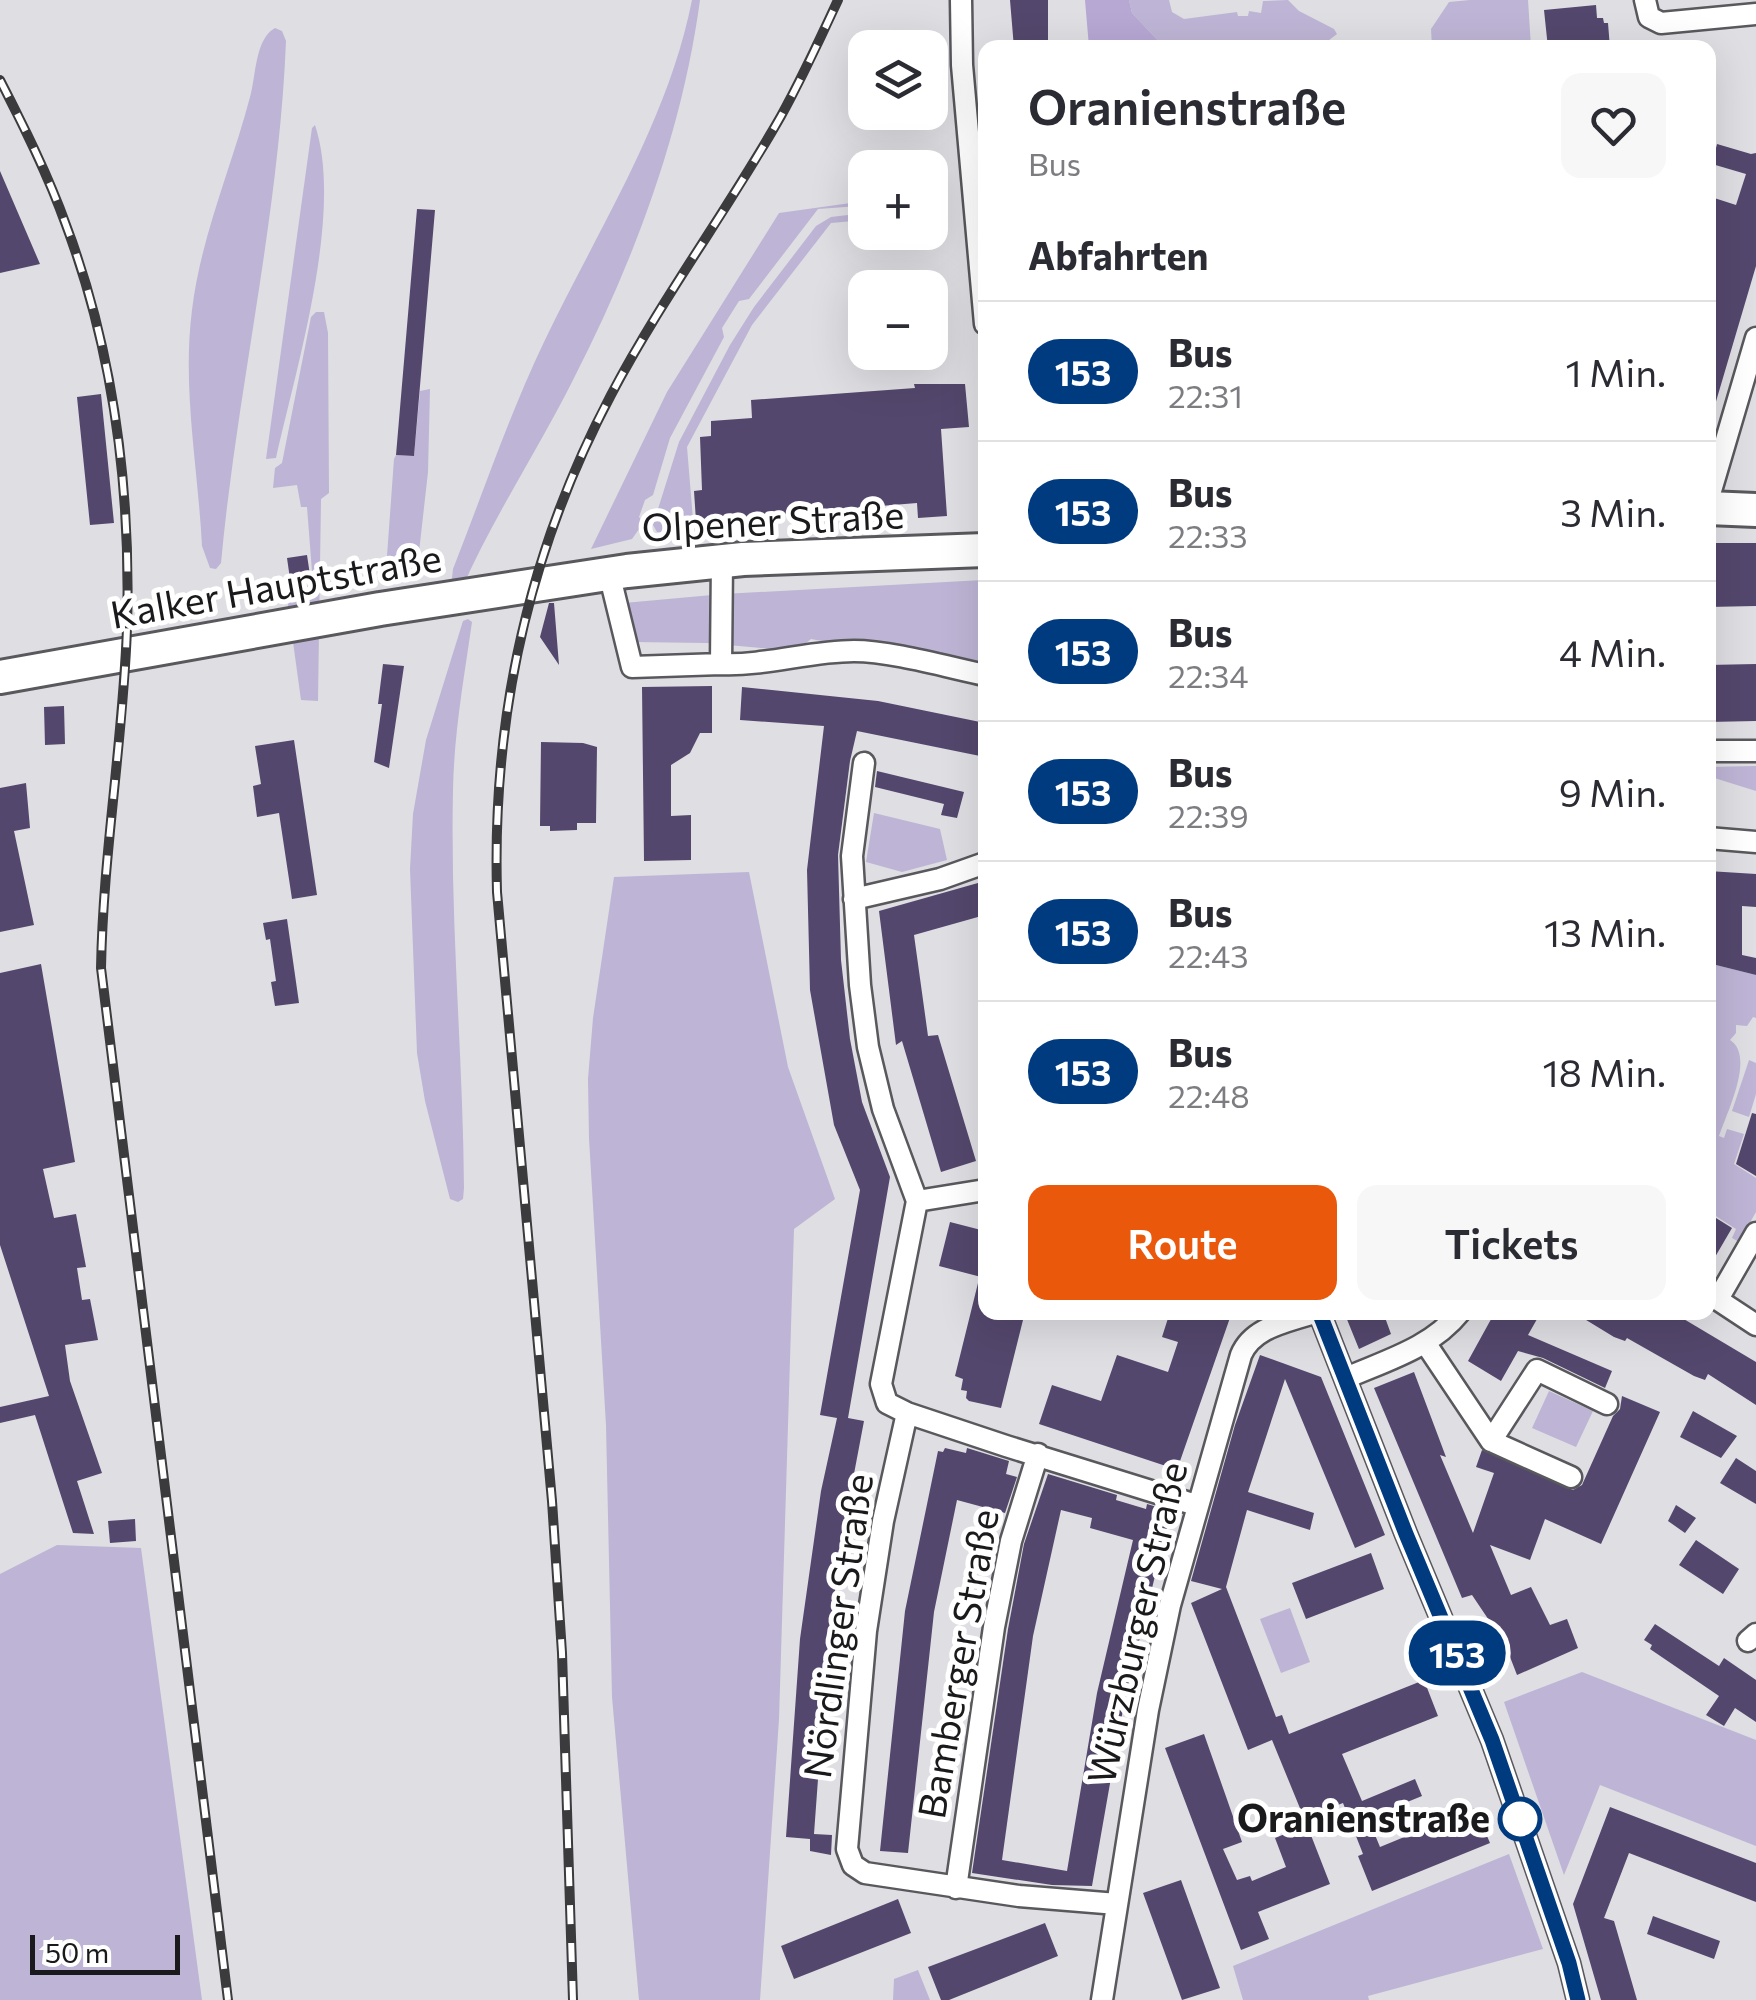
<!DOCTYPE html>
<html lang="de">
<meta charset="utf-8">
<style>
:root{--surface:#fff;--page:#f7f7f7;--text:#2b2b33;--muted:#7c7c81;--line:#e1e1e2;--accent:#ea580c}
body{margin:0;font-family:Commissioner,sans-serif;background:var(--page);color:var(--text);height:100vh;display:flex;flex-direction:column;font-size:38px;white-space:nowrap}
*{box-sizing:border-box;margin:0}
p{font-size:32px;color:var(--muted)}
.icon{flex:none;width:55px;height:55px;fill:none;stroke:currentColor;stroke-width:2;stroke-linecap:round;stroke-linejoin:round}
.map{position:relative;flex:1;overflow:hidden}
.side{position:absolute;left:978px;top:40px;width:738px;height:1280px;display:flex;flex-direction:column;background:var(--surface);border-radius:20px;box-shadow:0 10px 40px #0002}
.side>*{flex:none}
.badge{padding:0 20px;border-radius:32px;font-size:35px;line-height:65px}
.fabs{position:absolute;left:848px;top:30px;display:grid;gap:20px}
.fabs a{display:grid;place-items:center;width:100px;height:100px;border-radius:20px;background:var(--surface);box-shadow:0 10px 40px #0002;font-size:50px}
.scale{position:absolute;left:30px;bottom:25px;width:150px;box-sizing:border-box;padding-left:10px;border:5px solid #1a1a1c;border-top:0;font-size:28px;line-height:35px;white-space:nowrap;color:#1a1a1c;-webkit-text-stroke:8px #fff;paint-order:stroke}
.map>.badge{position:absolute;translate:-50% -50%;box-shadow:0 0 0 5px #fff}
h2{padding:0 50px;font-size:38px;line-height:90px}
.round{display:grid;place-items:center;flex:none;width:105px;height:105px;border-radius:20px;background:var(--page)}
.summary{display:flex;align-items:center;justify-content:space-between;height:170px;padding:0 50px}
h1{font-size:48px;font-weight:600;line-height:75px}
.cta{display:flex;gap:20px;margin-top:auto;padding:20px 50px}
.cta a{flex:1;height:115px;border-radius:20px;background:var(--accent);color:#fff;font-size:40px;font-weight:600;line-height:115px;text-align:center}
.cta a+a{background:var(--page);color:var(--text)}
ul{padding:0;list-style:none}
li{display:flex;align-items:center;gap:30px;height:140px;padding:0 50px;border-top:2px solid var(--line)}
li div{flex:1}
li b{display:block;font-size:38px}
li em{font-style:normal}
li .badge{min-width:110px;font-weight:700;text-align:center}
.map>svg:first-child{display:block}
.green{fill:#beb4d5}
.forest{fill:#b6a7d3}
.building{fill:#54476d;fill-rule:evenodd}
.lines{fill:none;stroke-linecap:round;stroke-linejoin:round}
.minor-casing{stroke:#59585c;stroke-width:25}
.primary-casing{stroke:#59585c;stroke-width:38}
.minor{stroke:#fff;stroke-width:20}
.primary{stroke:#fff;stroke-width:32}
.rail-casing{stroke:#3b3b3e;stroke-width:10}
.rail{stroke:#fff;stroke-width:6;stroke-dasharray:19;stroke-linecap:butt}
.line-casing{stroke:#fff;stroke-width:22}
.line{stroke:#003b80;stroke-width:15}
.stop-dot{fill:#fff;stroke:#003b80;stroke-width:5}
.labels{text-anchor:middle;stroke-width:10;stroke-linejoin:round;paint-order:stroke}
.street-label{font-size:38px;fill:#1a1a1c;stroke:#fff}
.stop-label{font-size:38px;font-weight:bold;fill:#1a1a1c;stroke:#fff;text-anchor:end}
</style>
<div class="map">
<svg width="1756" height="2000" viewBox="0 0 1756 2000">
<rect width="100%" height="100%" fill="#dfdee3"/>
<path class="green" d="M 692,0 L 700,0 C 682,133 634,261 573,380 C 538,450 494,516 462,588 L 451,587 L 453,569 C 483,493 509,415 544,342 C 597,231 668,122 692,0 Z
M 1129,0 L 1169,0 L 1172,12 L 1184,19 L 1237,12 L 1238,16 L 1248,16 L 1249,11 L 1261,13 L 1263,1 L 1288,0 L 1299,11 L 1334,29 L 1337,34 L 1320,47 L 1164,47 L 1132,13 Z
M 1470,0 L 1528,0 L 1531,47 L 1432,47 L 1431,29 L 1449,2 Z
M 275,28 L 282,31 L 286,41 C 279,217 237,389 221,563 L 216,569 L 210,568 L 202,546 C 198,467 182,389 192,310 C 201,236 231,169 250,97 C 256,76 255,39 275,28 Z
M 315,125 C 344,213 296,368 276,458 L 266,459 L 312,128 Z
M 865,201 L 865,205 L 859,206 L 818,209 L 749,299 L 739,301 L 722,328 L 724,337 L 670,438 L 653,495 L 645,500 L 639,517 L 644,522 L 632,539 L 591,549 L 667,392 L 779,213 Z
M 865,213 L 865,220 L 831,223 L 752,325 L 687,447 L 694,532 L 657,532 L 653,525 L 679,442 L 730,345 L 754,307 L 816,226 L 831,217 Z
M 316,312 L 324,312 L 328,333 L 329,493 L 321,499 L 318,701 L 301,700 L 286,591 L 313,584 L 307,507 L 301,507 L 297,485 L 273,488 L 275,468 L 282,463 L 311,317 Z
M 430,389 L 428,472 L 418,561 L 401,561 L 401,580 L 391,581 L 387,556 L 394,459 L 396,455 L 414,456 L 420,391 Z
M 983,580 L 985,671 L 811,639 L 796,651 L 706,643 L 632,642 L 624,603 L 723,594 Z
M 468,619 L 472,622 C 464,678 454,733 453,790 C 450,922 463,1055 464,1188 L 463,1199 L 458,1202 L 450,1199 L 425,1101 L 417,1053 L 410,869 L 413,814 L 426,740 L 463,621 Z
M 1756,766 L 1756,791 L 1708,776 L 1708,767 Z
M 874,813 L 940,829 L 947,860 L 902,872 L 866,862 Z
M 749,872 L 788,1067 L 835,1199 L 794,1229 L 779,1719 L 760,2000 L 639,2000 L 612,1697 L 606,1425 L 589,1138 L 588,1079 L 593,1018 L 614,877 Z
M 1708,963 L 1756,975 L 1756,1018 L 1753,1017 L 1747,1026 L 1736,1025 L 1736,1033 L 1730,1040 C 1755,1056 1728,1110 1719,1136 L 1724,1138 L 1727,1129 L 1744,1134 L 1734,1164 L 1756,1178 L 1756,1212 L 1739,1242 L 1732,1238 L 1736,1229 L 1708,1211 Z
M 1749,1060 L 1756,1063 L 1756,1094 L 1749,1117 L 1732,1111 Z
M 1549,1391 L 1593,1411 L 1576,1447 L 1532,1428 Z
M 57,1545 L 141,1548 L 202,2000 L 0,2000 L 0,1574 Z
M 1290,1608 L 1310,1662 L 1281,1673 L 1260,1619 Z
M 1582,1672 L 1756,1740 L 1756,1846 L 1600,1785 L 1564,1875 L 1504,1702 Z
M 1509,1854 L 1543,1949 L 1368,1996 L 1369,2000 L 1243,2000 L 1233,1966 Z
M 918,1970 L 930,2000 L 893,2000 L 894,1979 Z"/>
<path class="forest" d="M 1085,0 L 1129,0 L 1132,13 L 1164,47 L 1089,47 Z"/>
<path class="building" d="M 1010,0 L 1048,0 L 1048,48 L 1014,48 Z
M 1596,5 L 1597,18 L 1603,18 L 1604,23 L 1608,23 L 1610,48 L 1548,48 L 1544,10 Z
M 1717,144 L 1751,154 L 1756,153 L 1756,266 L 1712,415 L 1708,415 L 1708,196 L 1736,205 L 1746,174 L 1712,164 Z
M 0,171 L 40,264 L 0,273 Z
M 417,209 L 435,210 L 414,456 L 396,455 Z
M 914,384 L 965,384 L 969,427 L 941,429 L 947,516 L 918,518 L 917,503 L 696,521 L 694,491 L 702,490 L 700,437 L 711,436 L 711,421 L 752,418 L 751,400 L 915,388 Z
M 101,394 L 114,523 L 90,525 L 77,397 Z
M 1708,543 L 1756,543 L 1756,606 L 1708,607 Z
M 307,555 L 311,582 L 291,586 L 287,558 Z
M 549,603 L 554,603 L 559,665 L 540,637 Z
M 383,664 L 404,666 L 389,768 L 374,762 L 382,704 L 378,704 Z
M 1756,664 L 1756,721 L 1708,722 L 1708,665 Z
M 712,686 L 712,733 L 700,733 L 690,753 L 671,765 L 671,816 L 691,815 L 691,860 L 644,861 L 642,687 Z
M 742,687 L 878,701 L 985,723 L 985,757 L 857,731 L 850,761 L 838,855 L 841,960 L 850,1039 L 862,1102 L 890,1177 L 848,1418 L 864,1421 L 843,1532 L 828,1642 L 814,1834 L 832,1835 L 831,1855 L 810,1851 L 810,1839 L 786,1837 L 800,1639 L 821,1491 L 837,1418 L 820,1415 L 860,1190 L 834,1125 L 810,990 L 807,870 L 824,726 L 740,720 Z
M 64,706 L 65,744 L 45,745 L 44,707 Z
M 294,740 L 317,895 L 292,899 L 279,813 L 257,817 L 253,786 L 261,784 L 255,746 Z
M 541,742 L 583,743 L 597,747 L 596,823 L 577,823 L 577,830 L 550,831 L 550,826 L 540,826 Z
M 877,771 L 964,792 L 957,818 L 941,815 L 944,804 L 875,787 Z
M 26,783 L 30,828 L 14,831 L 34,925 L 0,932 L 0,788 Z
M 1708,871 L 1756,874 L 1756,907 L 1742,906 L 1742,955 L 1756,958 L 1756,975 L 1708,963 Z
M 985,881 L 985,915 L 914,935 L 928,1036 L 938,1035 L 976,1161 L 941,1172 L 902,1041 L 896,1045 L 879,911 Z
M 287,919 L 299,1003 L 275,1006 L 271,982 L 276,981 L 270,939 L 266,940 L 263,923 Z
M 41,964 L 75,1162 L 43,1169 L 54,1218 L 76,1214 L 86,1267 L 77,1268 L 82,1300 L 90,1299 L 98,1340 L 65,1345 L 70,1381 L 102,1473 L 77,1481 L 94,1534 L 73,1533 L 35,1415 L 0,1423 L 0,1407 L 49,1396 L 0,1245 L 0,973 Z
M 1752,1113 L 1756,1114 L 1756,1176 L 1736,1164 Z
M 1708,1213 L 1732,1228 L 1708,1269 Z
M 950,1222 L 985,1231 L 985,1278 L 939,1266 Z
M 979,1279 L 985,1280 L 985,1312 L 1025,1312 L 1001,1408 L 969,1401 L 966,1398 L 967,1391 L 961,1390 L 963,1379 L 955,1376 Z
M 1170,1312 L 1232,1312 L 1179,1464 L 1172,1468 L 1039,1424 L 1052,1385 L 1101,1401 L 1117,1355 L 1168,1372 L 1178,1342 L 1162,1337 Z
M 1344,1312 L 1383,1312 L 1391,1334 L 1359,1349 Z
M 1495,1312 L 1541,1312 L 1528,1335 L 1612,1371 L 1605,1388 L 1543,1358 L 1518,1351 L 1501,1381 L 1468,1361 Z
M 1573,1312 L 1672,1312 L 1756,1362 L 1756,1405 L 1708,1374 L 1705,1380 L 1694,1376 L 1627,1338 L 1625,1341 L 1614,1337 Z
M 1260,1355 L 1321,1377 L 1385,1535 L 1355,1548 L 1285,1379 L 1248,1492 L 1314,1513 L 1310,1530 L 1247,1510 L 1226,1587 L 1276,1717 L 1282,1715 L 1289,1734 L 1424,1680 L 1438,1716 L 1342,1754 L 1362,1801 L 1415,1779 L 1422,1796 L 1368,1818 L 1380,1847 L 1475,1808 L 1490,1843 L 1372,1891 L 1358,1856 L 1363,1854 L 1343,1803 L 1304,1818 L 1272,1740 L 1248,1750 L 1191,1603 L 1222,1589 L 1191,1581 L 1235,1425 Z
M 1414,1372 L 1446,1457 L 1440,1455 L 1473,1533 L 1494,1473 L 1476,1467 L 1482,1450 L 1573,1490 L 1582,1485 L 1613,1416 L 1620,1409 L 1622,1396 L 1660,1412 L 1601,1544 L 1545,1519 L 1530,1560 L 1490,1545 L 1511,1595 L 1531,1587 L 1550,1625 L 1567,1619 L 1578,1648 L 1517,1675 L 1505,1644 L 1472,1595 L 1462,1598 L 1374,1388 Z
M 1693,1411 L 1737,1436 L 1721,1458 L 1680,1437 Z
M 945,1448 L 966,1453 L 967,1448 L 1009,1461 L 1006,1474 L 1017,1477 L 1005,1513 L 957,1500 L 934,1612 L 908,1853 L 880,1851 L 905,1611 L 938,1451 L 943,1452 Z
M 1736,1458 L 1756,1471 L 1756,1504 L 1720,1483 Z
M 1048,1474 L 1117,1495 L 1116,1500 L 1146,1509 L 1147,1504 L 1171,1511 L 1125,1698 L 1092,1886 L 1052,1885 L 972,1873 L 1008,1629 L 1024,1544 ZM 1061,1510 L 1092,1518 L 1090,1528 L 1133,1540 L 1097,1693 L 1067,1871 L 1002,1860 L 1033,1636 Z
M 1676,1505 L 1696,1518 L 1685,1533 L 1668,1521 Z
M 135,1519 L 136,1541 L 110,1543 L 108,1521 Z
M 1696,1540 L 1739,1569 L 1723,1594 L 1679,1565 Z
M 1371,1553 L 1384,1589 L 1306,1619 L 1292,1583 Z
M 1655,1624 L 1719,1666 L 1724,1658 L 1756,1680 L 1756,1722 L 1735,1708 L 1724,1726 L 1706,1715 L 1719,1696 L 1650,1649 L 1652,1645 L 1644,1640 Z
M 1204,1734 L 1242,1842 L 1223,1849 L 1237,1880 L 1250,1876 L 1252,1881 L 1286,1867 L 1275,1838 L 1307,1825 L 1330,1884 L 1258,1912 L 1269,1939 L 1241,1950 L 1165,1748 Z
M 1610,1807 L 1756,1863 L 1756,1902 L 1629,1853 L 1604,1918 L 1614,1921 L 1637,2000 L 1601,2000 L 1573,1904 Z
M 1181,1880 L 1220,1988 L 1182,2000 L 1143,1893 Z
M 898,1899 L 911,1933 L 794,1979 L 781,1946 Z
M 1653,1916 L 1720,1941 L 1714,1959 L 1647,1934 Z
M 1045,1923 L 1058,1956 L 949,2000 L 941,2000 L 928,1967 Z"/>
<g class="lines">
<defs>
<path id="minor" d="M 961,0 L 962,65 L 985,324
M 1645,0 L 1649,17 L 1661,23 L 1756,14
M 1708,501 L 1756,338
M 609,573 L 632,667 L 721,664 L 722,560
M 721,664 C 766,666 809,651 854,651 C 891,651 947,667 985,675
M 1708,751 L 1756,751
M 864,763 L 852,856 L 860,985 L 868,1047 L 883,1109 L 917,1201 L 881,1384 L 887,1403 L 907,1413 L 1006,1446 L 1196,1505
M 1708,838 L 1756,842
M 854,899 L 940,879 L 985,863
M 917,1201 L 985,1190
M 1709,1294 L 1756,1325
M 1718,1299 L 1756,1233
M 1319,1312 L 1406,1534 L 1492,1740 L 1569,1963 L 1578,2000
M 1426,1344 L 1491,1441 L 1571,1477
M 1346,1378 C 1387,1360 1431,1348 1460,1312
M 907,1413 L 883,1521 L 866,1631 L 847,1849 L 853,1865 L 865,1873 L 1019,1896 L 1117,1904
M 1491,1441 L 1537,1370 L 1607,1404
M 1748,1641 L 1756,1634
M 956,1888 L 994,1627 L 1011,1541 L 1038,1454
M 1102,2000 L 1148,1710 L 1170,1605 L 1241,1355 C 1253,1326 1289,1322 1316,1312"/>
<path id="primary" d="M 1708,508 L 1756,510
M 0,677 L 380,609 L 627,571 L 743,559 L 985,550"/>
</defs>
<use href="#minor" class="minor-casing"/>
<use href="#primary" class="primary-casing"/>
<use href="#minor" class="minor"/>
<use href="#primary" class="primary"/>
<defs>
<path id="rail" d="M 0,80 C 24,127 48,175 66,225 C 114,353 131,491 127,628 C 123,742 103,854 101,968 L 228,2000
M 573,2000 L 562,1653 L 552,1501 L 497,892 C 492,717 529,550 611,395 C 662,298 727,211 781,116 C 802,78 820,39 838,0"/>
</defs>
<use href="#rail" class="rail-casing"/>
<use href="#rail" class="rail"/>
</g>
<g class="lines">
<defs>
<path id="line" d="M 1319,1312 L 1406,1534 L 1492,1740 L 1569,1963 L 1578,2000"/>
</defs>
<use href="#line" class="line-casing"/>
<use href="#line" class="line"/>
</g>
<circle class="stop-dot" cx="1520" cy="1819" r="20"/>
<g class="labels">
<g class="street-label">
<text transform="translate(773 522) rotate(-3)" y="13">Olpener Straße</text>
<text transform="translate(276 587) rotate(-10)" y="13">Kalker Hauptstraße</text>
<text transform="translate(1138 1623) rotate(-77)" y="13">Würzburger Straße</text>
<text transform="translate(839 1626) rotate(-82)" y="13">Nördlinger Straße</text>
<text transform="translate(959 1664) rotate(-80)" y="13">Bamberger Straße</text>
</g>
<g class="stop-label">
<text x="1490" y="1832">Oranienstraße</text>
</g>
</g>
</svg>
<div class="fabs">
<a><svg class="icon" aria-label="layers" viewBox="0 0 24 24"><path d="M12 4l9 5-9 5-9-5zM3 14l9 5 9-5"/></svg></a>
<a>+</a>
<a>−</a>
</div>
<div class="scale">50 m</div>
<b class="badge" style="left:1457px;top:1653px;background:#003b80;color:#fff">153</b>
<section class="side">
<div class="summary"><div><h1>Oranienstraße</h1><p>Bus</p></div><a class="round"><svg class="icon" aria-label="heart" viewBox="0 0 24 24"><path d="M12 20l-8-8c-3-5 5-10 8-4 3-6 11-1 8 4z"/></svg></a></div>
<h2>Abfahrten</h2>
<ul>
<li><span class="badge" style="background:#003b80;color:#fff">153</span><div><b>Bus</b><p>22:31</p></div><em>1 Min.</em></li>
<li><span class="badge" style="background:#003b80;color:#fff">153</span><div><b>Bus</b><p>22:33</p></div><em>3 Min.</em></li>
<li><span class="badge" style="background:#003b80;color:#fff">153</span><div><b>Bus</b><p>22:34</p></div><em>4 Min.</em></li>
<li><span class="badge" style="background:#003b80;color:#fff">153</span><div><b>Bus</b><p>22:39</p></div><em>9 Min.</em></li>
<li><span class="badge" style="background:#003b80;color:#fff">153</span><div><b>Bus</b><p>22:43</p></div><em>13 Min.</em></li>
<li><span class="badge" style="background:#003b80;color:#fff">153</span><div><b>Bus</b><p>22:48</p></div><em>18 Min.</em></li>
</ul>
<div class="cta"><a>Route</a><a>Tickets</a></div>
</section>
</div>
